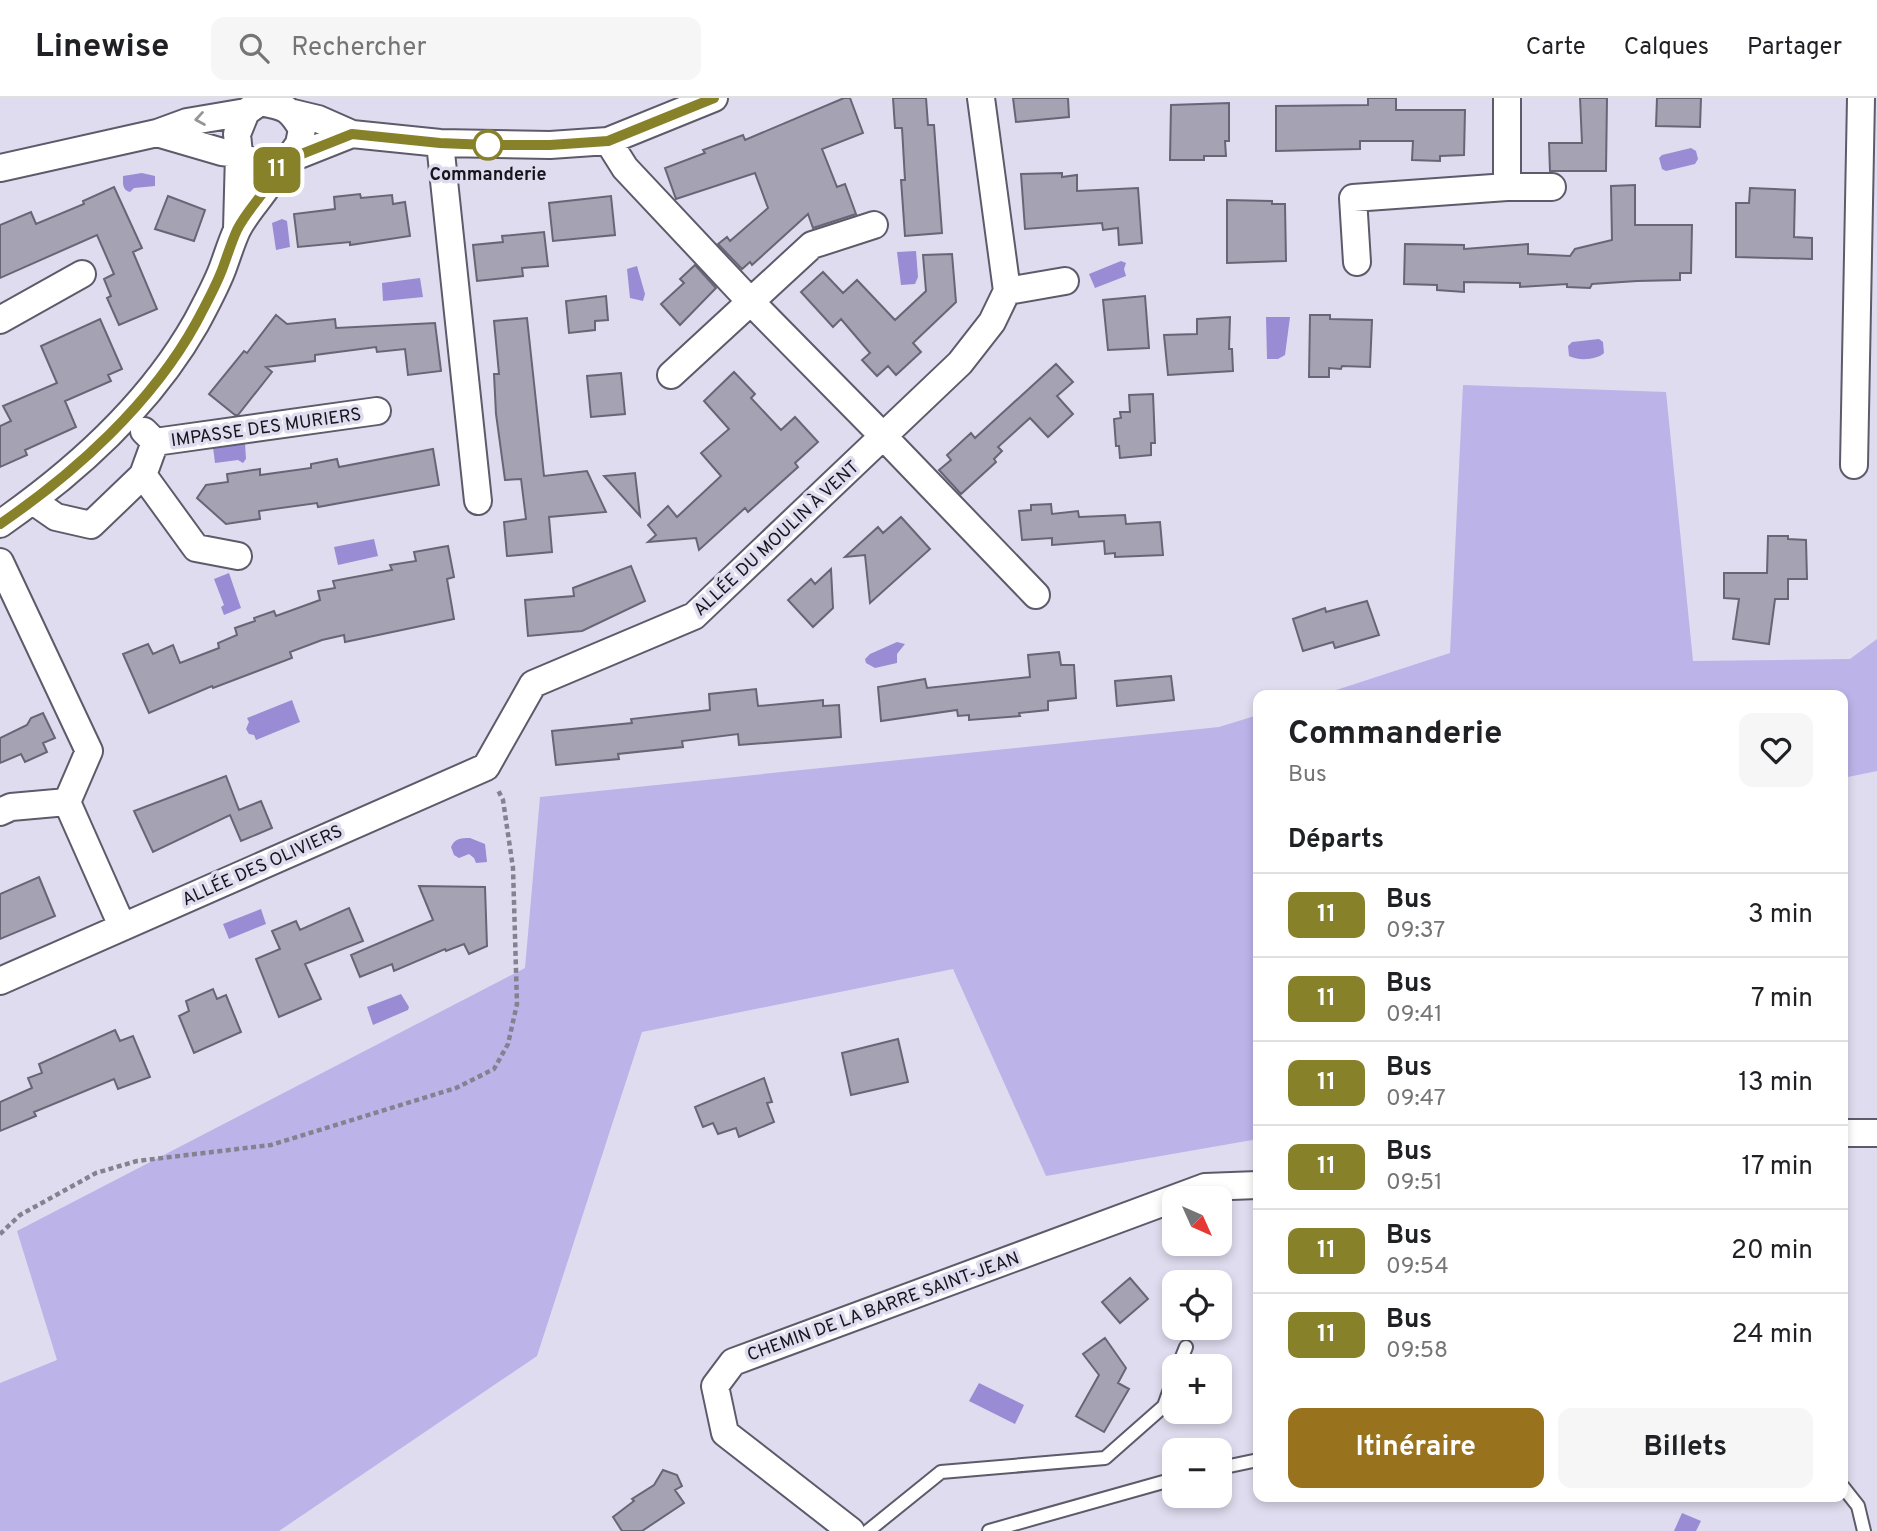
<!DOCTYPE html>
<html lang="fr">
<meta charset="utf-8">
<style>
:root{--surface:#fff;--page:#f6f6f6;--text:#202124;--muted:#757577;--line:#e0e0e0;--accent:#98721d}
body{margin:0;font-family:Overpass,sans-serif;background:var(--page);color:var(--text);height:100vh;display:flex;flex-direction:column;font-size:26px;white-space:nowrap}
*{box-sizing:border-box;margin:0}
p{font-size:23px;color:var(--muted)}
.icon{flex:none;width:38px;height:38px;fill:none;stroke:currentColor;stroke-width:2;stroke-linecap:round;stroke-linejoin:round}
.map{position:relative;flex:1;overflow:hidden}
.panel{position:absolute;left:1253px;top:592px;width:595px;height:812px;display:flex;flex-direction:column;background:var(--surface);border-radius:14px;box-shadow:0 4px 10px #0003}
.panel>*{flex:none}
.badge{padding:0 14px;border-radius:10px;font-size:24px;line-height:46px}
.needle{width:46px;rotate:135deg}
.buttons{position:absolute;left:1162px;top:1088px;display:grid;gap:14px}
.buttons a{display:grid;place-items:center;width:70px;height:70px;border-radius:14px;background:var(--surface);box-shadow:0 4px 10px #0003;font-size:35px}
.map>.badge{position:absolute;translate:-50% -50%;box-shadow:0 0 0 4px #fff}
h2{padding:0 35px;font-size:26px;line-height:63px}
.round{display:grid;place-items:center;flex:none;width:74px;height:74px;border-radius:14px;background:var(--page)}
.summary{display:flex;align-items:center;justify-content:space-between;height:119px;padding:0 35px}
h1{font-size:33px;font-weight:700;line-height:52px}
.cta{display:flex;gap:14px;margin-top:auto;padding:14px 35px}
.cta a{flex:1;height:80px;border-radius:14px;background:var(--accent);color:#fff;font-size:28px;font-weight:700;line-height:80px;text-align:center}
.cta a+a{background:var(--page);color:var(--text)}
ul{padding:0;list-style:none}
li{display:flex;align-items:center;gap:21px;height:84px;padding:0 35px;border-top:2px solid var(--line)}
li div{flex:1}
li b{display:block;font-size:26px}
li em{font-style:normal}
li .badge{min-width:77px;font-weight:700;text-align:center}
header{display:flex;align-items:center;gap:42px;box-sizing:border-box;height:98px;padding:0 35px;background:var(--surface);border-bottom:2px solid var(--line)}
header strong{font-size:33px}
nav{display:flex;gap:38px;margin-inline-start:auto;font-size:24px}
.search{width:490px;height:63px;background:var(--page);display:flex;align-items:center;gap:18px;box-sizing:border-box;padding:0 24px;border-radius:14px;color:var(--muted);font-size:26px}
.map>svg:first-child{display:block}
.green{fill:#bcb3e8}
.water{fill:#998bd4}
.building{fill:#a4a2b3;stroke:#686575;stroke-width:2}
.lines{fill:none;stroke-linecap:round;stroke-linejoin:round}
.lane-casing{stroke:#5d5a6a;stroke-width:16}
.street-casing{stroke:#5d5a6a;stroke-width:30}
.path{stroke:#848290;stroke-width:4.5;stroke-dasharray:5 3.5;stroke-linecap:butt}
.lane{stroke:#fff;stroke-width:12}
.street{stroke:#fff;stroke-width:26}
.oneway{stroke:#969698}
.line-casing{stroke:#fff;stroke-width:16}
.line{stroke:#87812a;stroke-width:10}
.stop-dot{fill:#fff;stroke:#87812a;stroke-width:3.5}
.labels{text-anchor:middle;stroke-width:7;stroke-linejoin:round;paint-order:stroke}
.stop-label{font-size:18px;font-weight:bold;fill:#16151b;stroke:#dfdcef}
.street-label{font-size:18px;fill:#16151b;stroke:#dfdcef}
</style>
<header>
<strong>Linewise</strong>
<div class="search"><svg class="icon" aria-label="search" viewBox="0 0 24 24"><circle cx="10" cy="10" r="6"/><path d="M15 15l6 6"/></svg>Rechercher</div>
<nav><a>Carte</a><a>Calques</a><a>Partager</a></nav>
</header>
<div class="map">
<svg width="1877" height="1433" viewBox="0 0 1877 1433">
<rect width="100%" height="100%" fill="#dfdcef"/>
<path class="green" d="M 1463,287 L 1666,294 L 1693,563 L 1850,561 L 1877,541 L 1877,673 L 1843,680 L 1843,597 L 1321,597 L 1450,555 Z
M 1258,617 L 1258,1041 L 1046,1078 L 953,871 L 642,934 L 537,1258 L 279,1433 L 0,1433 L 0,1285 L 57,1262 L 17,1133 L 525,870 L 540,699 L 1219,629 Z"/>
<path class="water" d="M 1691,50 L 1696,53 L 1698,61 L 1695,66 L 1666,73 L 1662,71 L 1659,60 L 1662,57 Z
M 142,75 L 155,78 L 155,88 L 134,90 L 130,94 C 122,92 123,85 123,78 Z
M 282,121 L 287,123 L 290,149 L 276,152 L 272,125 Z
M 916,153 L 918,179 L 915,186 L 901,187 L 897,154 Z
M 1121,163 L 1126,165 L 1124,171 L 1126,178 L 1095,190 L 1089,176 Z
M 637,168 L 645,196 L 643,203 L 630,200 L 627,171 Z
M 420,180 L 423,199 L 383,203 L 382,185 Z
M 1266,219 L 1290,219 L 1285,257 L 1278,261 L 1267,261 Z
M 1599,241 L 1603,244 L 1604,255 C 1597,262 1578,263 1569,258 L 1568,248 L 1572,244 Z
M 245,345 L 246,361 L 243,365 L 238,362 L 215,365 L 213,349 Z
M 374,441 L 378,458 L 338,467 L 334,449 Z
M 229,475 L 241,510 L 224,517 L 221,509 L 224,507 L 214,481 Z
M 897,544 L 905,546 L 897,556 L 897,565 L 875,570 L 866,565 L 865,561 L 870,556 Z
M 292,602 L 300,624 L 256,642 L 254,637 L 249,636 L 246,631 L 249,624 L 247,620 Z
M 470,740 L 485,746 L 487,764 L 476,765 L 474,760 L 469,756 L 459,760 L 454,757 L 451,749 C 455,740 461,740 470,740 Z
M 261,811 L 266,826 L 229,841 L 223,826 Z
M 401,896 L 409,909 L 408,912 L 373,927 L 367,909 Z
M 979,1285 L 1024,1307 L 1015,1326 L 969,1303 Z
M 1682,1415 L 1701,1423 L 1696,1433 L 1674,1433 Z"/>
<path class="building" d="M 844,0 L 850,0 L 863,35 L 822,51 L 837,89 L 845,86 L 856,116 L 813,130 L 808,116 L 752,167 L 750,164 L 742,171 L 718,146 L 727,139 L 730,143 L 768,110 L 755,75 L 676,101 L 665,70 L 705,55 L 703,52 L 743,37 L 745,42 Z
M 893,0 L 926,0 L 928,27 L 934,27 L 942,135 L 905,138 L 901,82 L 905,82 L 902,30 L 895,30 Z
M 1013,0 L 1068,0 L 1069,19 L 1016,24 Z
M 1368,0 L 1396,0 L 1396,12 L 1465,12 L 1464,57 L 1440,58 L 1440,63 L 1412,62 L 1413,43 L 1360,43 L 1360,51 L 1276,53 L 1276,8 L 1368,7 Z
M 1580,0 L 1607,0 L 1606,73 L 1550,73 L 1549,45 L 1582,45 Z
M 1657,0 L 1701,0 L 1700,29 L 1656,28 Z
M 1229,5 L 1229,43 L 1225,43 L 1226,58 L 1204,58 L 1204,62 L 1170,62 L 1171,7 Z
M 1062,75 L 1062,79 L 1077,77 L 1077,93 L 1138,90 L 1142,145 L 1119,147 L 1118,130 L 1103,132 L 1102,125 L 1025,131 L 1021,76 Z
M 1635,87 L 1635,127 L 1692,127 L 1691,175 L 1680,175 L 1680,182 L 1637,183 L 1592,186 L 1590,190 L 1567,189 L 1567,186 L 1520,189 L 1520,185 L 1464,184 L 1464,194 L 1437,192 L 1437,187 L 1404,186 L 1405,146 L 1464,147 L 1464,151 L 1528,146 L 1528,156 L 1570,158 L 1575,151 L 1612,142 L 1611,88 Z
M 114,89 L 142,150 L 133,154 L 157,211 L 119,227 L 107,200 L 111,198 L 104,181 L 114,176 L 97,137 L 0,180 L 0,127 L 31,114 L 36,126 L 84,106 L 83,103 Z
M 1750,90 L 1795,92 L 1794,139 L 1812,140 L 1812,161 L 1736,159 L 1736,105 L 1749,105 Z
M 360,96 L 361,100 L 392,97 L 393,106 L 405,104 L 410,138 L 350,147 L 350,144 L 298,149 L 294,116 L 335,111 L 334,99 Z
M 168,98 L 205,112 L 194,143 L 155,131 Z
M 611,98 L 615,137 L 553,143 L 549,105 Z
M 1227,102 L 1272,103 L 1272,106 L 1285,106 L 1286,163 L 1227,165 Z
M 544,134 L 548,168 L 522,170 L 523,178 L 477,183 L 473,147 L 503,144 L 502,138 Z
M 952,156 L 956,204 L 913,245 L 921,254 L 896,277 L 888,268 L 877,278 L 862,262 L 870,255 L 841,221 L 833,229 L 801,194 L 823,174 L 843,195 L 857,182 L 895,222 L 926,193 L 923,157 Z
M 695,167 L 716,190 L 680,227 L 661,206 L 684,185 L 680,181 Z
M 606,198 L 608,222 L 595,223 L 595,232 L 569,235 L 566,203 Z
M 1145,198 L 1149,250 L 1108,252 L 1103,202 Z
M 276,217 L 287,226 L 335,221 L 336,230 L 435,225 L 441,273 L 408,277 L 405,251 L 377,254 L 376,249 L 315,257 L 315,263 L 266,269 L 272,274 L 238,317 L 235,317 L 209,296 L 244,253 L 247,255 Z
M 1310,217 L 1330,217 L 1330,221 L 1372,222 L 1370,269 L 1342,268 L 1341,271 L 1329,270 L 1329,279 L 1309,279 Z
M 1230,219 L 1229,251 L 1232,251 L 1233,273 L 1168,277 L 1164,237 L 1197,236 L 1197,221 Z
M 527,220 L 544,378 L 587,373 L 606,414 L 549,419 L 552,454 L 507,458 L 504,424 L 526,421 L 521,381 L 505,382 L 496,316 L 494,276 L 499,276 L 494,223 Z
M 100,221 L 122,271 L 108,277 L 111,283 L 65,303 L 76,329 L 25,352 L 27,357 L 0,369 L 0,328 L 11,323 L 3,308 L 57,285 L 41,248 Z
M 1056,266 L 1073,284 L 1057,298 L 1073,316 L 1048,339 L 1030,320 L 998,349 L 1002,353 L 994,361 L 996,364 L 961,396 L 939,372 L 951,362 L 947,357 L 971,335 L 975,340 Z
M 734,274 L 755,296 L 751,300 L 781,332 L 795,319 L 818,344 L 795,365 L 798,369 L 748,414 L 745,410 L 699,452 L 696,440 L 648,444 L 656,437 L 648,427 L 668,408 L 677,419 L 721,378 L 701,355 L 729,331 L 704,303 Z
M 621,275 L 625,316 L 591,319 L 587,278 Z
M 1153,296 L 1155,345 L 1151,345 L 1151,357 L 1120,360 L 1119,348 L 1116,348 L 1114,321 L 1121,320 L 1120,314 L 1130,314 L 1129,297 Z
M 433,351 L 439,387 L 318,409 L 317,405 L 259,413 L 260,421 L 226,426 L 197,400 L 206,387 L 228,384 L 227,376 L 260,371 L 260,377 L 311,370 L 311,366 L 337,361 L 339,369 Z
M 635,375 L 640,418 L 604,378 Z
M 1051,406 L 1052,416 L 1078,413 L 1079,419 L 1125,417 L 1126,426 L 1160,424 L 1163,457 L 1115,459 L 1115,455 L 1105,456 L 1104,443 L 1052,447 L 1052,440 L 1022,442 L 1019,413 L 1031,412 L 1031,407 Z
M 901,419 L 930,451 L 870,505 L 865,457 L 845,459 L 878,429 L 883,435 Z
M 1768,438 L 1788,438 L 1788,441 L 1806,442 L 1807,481 L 1788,481 L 1788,501 L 1775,501 L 1769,546 L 1733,541 L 1739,501 L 1724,500 L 1724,475 L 1767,475 Z
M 448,448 L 454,479 L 447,481 L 454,521 L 345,544 L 344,537 L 322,542 L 290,554 L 292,560 L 213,590 L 212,588 L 149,615 L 123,556 L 148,546 L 153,556 L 173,547 L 180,565 L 219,550 L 218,545 L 237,537 L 235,530 L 255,523 L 254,520 L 274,513 L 276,518 L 320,502 L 318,493 L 335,490 L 333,483 L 392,472 L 390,467 L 416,463 L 414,454 Z
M 631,468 L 645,503 L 582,533 L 528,538 L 525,502 L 574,498 L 573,490 Z
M 831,471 L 833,510 L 813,529 L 788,502 L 811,481 L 815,486 Z
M 1367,503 L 1379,537 L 1335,550 L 1333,544 L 1303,553 L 1293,521 L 1325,510 L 1326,514 Z
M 1059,554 L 1061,567 L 1074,567 L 1076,600 L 1048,603 L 1048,612 L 1019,615 L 1020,618 L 969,622 L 969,617 L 958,618 L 957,612 L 881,623 L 878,589 L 925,581 L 927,590 L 1030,579 L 1028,557 Z
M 1171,578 L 1174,602 L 1117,608 L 1115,583 Z
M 756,591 L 758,608 L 823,602 L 823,608 L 839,607 L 841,639 L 739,647 L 738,636 L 682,643 L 683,649 L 618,656 L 619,661 L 556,667 L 552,633 L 632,625 L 631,621 L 710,612 L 709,596 Z
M 43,615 L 55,640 L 43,645 L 47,654 L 25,664 L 21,656 L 0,665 L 0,640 L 27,627 L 31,620 Z
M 226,678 L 239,712 L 261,703 L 272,730 L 241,743 L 230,717 L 153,754 L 134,713 Z
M 39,779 L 55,818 L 0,841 L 0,796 Z
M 419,788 L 485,789 L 487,848 L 469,856 L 464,846 L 446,853 L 445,851 L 394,873 L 392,866 L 360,879 L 351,857 L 433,822 Z
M 349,810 L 363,843 L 305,866 L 321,901 L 279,919 L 256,861 L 280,851 L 272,833 L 296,823 L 300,832 Z
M 213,891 L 217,901 L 226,897 L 241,934 L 194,955 L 179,918 L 189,913 L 186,903 Z
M 115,932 L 120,943 L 133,938 L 150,979 L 118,991 L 114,981 L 34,1014 L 36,1018 L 0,1033 L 0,1004 L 32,990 L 28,980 L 42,975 L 39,966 Z
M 898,941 L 908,984 L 851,997 L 842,955 Z
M 764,980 L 772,1004 L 767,1005 L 774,1024 L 739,1039 L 736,1030 L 718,1036 L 713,1025 L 703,1029 L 695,1009 Z
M 1130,1180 L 1148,1201 L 1120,1225 L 1102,1204 Z
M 1105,1240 L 1126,1270 L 1118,1285 L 1129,1291 L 1104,1334 L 1076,1318 L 1099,1277 L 1083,1256 Z
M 663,1372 L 677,1377 L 682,1388 L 675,1392 L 684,1405 L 642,1433 L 622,1433 L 613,1419 L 634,1403 L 632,1401 L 654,1387 Z"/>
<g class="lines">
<defs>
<path id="lane" d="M 1178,1269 L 1186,1249
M 1220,1370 L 1258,1362
M 1843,1389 L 1858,1408 L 1864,1433
M 868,1433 L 941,1374 L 1105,1360 L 1164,1308 L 1174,1280
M 989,1433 L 1174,1381"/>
<path id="street" d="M 1507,0 L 1507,89 L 1552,89
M 293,15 L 318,21 L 352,36 L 440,45 L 550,47 L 608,43 L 714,0
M 157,35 L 222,54 L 239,56 L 252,64 L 265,68 L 279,65 L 352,36
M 608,43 L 625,70 L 750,203 L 884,339 L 1036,497
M 440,45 L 478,403
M 0,70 L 157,35 L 187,24 L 246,14 L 260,4 C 285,9 289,9 302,31 L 299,46 L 289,60
M 237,131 L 239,56 L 237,36 L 246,14
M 1357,164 L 1353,100 L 1507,89
M 1007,193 L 1065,183
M 0,222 L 82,176
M 671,277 L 812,147 L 874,127
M 144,333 L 155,344 L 143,377 L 196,450 L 238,458
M 155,344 L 377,313
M 1854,367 L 1861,0
M 33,403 L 56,419 L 91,427 L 143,377
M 0,426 C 76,373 150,306 196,225 C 205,208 215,190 222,172 C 227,159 231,145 237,132 C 249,108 271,91 279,65
M 0,464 L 89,653 L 67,704
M 67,704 L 122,828
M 0,714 L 11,709 L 67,704
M 0,883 L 486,669 L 533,586 L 694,518 L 960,265 L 992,224 L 1007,193 L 981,0
M 1843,1035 L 1877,1035
M 851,1433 L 725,1335 L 715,1288 L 733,1264 L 1205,1089 L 1258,1087"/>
</defs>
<use href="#lane" class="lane-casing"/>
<use href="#street" class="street-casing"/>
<path class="path" d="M 0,1136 L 20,1117 L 96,1075 L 137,1063 L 271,1047 L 456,990 L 494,971 L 508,946 L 517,906 L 513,770 L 503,702 L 498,692"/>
<use href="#lane" class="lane"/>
<use href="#street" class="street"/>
</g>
<defs><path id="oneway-chevron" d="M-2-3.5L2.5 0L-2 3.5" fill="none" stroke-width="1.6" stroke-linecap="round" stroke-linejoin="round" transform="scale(1.75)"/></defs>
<use class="oneway" href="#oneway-chevron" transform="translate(200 21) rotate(171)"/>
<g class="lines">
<defs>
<path id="line" d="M 0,426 C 75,375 152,305 196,225 C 205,208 215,190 222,172 C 227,159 231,145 237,132 C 249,108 271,91 279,65 L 352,36 L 440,45 L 488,47 L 550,47 L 608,43 L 714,0"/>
</defs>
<use href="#line" class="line-casing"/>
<use href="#line" class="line"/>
</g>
<circle class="stop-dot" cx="488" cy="47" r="14"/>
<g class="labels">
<g class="stop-label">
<text x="488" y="82">Commanderie</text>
</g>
<g class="street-label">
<text transform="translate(266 329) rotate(-8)" y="6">IMPASSE DES MURIERS</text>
<text transform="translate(776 440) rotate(-43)" y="6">ALLÉE DU MOULIN À VENT</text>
<text transform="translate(262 767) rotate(-24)" y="6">ALLÉE DES OLIVIERS</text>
<text transform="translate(883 1208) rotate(-20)" y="6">CHEMIN DE LA BARRE SAINT-JEAN</text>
</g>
</g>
</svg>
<div class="buttons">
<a><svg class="needle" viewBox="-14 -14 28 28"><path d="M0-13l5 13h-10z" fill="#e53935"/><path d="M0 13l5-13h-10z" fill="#757577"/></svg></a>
<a><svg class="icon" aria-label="locate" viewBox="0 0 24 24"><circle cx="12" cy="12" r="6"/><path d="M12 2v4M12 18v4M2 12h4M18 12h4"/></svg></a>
<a>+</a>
<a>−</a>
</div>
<b class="badge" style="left:277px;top:72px;background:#87812a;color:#fff">11</b>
<section class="panel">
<div class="summary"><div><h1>Commanderie</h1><p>Bus</p></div><a class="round"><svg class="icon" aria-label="heart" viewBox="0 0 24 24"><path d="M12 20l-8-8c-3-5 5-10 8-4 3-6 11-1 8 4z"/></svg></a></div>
<h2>Départs</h2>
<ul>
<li><span class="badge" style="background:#87812a;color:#fff">11</span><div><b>Bus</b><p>09:37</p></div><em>3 min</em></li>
<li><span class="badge" style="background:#87812a;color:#fff">11</span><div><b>Bus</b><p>09:41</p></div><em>7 min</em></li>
<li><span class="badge" style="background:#87812a;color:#fff">11</span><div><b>Bus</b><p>09:47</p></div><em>13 min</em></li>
<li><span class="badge" style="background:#87812a;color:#fff">11</span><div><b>Bus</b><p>09:51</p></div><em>17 min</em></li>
<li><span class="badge" style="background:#87812a;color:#fff">11</span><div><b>Bus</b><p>09:54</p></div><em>20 min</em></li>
<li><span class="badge" style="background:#87812a;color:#fff">11</span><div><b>Bus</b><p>09:58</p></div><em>24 min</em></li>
</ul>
<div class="cta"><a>Itinéraire</a><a>Billets</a></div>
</section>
</div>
